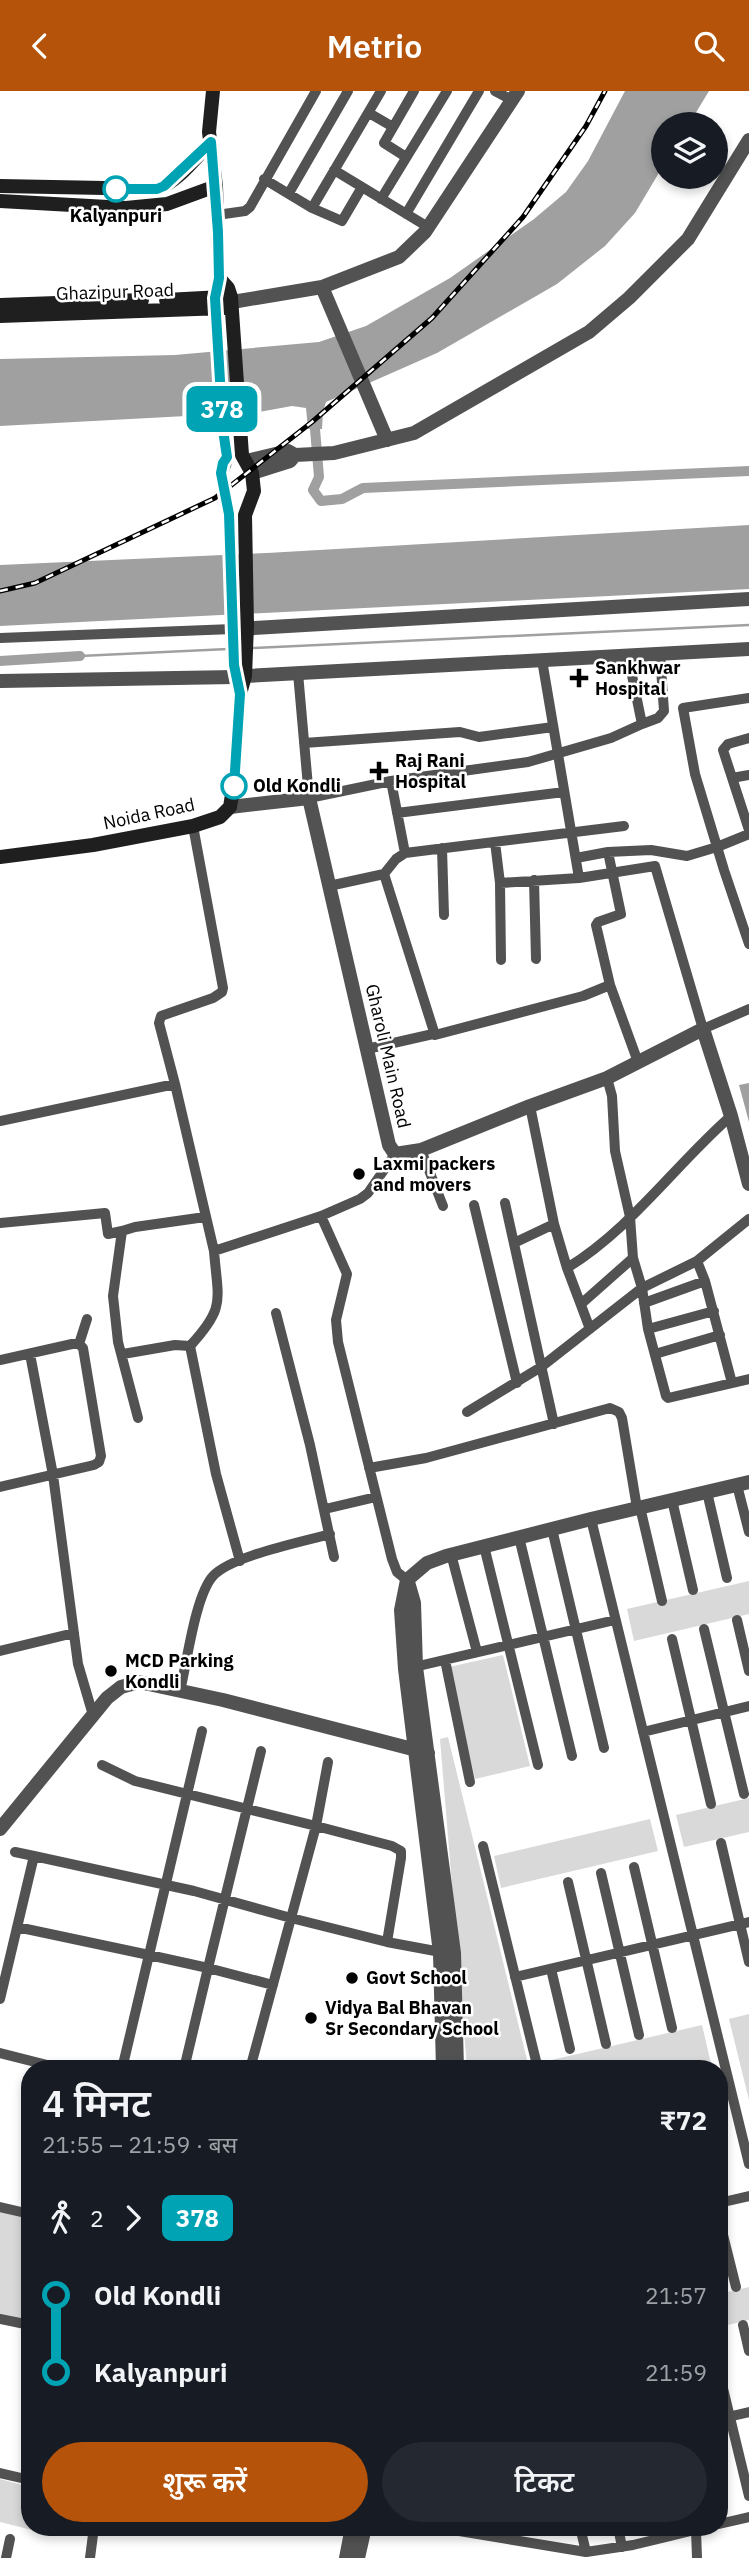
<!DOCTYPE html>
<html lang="hi">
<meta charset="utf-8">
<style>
:root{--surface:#171b24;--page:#242831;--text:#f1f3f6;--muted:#9ea1a6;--accent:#b45309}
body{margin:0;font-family:"IBM Plex Sans","Noto Sans Devanagari",sans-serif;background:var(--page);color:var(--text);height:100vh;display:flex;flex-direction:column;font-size:26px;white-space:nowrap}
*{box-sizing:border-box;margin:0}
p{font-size:23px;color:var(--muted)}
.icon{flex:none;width:38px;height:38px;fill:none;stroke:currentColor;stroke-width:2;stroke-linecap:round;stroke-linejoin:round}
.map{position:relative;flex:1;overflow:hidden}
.details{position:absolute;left:21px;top:1969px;width:707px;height:476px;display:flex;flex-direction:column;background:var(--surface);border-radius:28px;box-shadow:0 4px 10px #0003}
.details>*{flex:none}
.badge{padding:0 14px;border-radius:10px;font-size:24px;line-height:46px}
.fabs{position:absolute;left:651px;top:21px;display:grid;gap:14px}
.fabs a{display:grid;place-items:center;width:77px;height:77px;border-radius:50%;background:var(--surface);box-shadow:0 4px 10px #0003;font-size:35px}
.map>.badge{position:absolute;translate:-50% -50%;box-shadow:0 0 0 4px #fff}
.legs{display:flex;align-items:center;gap:10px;height:77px;padding:0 21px;font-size:23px}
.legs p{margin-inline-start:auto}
.head{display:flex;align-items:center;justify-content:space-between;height:119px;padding:0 21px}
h1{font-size:38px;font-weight:600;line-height:52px}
.button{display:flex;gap:14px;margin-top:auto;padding:14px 21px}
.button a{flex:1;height:80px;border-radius:42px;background:var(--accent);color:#fff;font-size:28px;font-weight:600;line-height:80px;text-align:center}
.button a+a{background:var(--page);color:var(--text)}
ul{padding:0 21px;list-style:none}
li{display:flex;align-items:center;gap:24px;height:77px;font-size:26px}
li i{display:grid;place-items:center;width:10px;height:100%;margin:0 9px;background:currentColor}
li i::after{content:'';width:18px;height:18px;margin:-9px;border:5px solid;border-radius:50%;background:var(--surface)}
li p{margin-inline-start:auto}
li:first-child i{background:linear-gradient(#0000 50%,currentColor 0)}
li:last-child i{background:linear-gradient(currentColor 50%,#0000 0)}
header{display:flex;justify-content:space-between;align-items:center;height:91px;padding:0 21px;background:var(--accent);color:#fff;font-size:32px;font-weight:600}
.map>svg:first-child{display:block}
.green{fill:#d9d9d9}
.water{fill:#a0a0a0}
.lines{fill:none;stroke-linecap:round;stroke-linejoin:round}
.stream{stroke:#a0a0a0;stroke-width:2.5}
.canal{stroke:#a0a0a0;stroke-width:10}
.minor{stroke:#525252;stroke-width:10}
.tertiary{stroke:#525252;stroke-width:14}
.secondary{stroke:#1f1f1f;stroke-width:14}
.rail-casing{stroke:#000;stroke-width:5}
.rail{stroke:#fff;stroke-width:2.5;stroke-dasharray:8;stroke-linecap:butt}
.line-1-casing{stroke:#fff;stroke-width:16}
.line-1{stroke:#00a3b4;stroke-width:10}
.stop-1-dot{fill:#fff;stroke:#00a3b4;stroke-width:3.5}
.poi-dot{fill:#000;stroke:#fff;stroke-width:2.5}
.labels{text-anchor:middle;stroke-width:5;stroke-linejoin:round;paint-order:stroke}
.stop-label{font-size:18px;font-weight:bold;fill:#000;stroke:#fff}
.street-label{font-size:18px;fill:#000;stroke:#fff}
.poi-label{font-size:18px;font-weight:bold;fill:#000;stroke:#fff;text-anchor:start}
</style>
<header><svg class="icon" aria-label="back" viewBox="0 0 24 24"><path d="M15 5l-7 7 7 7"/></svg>Metrio<svg class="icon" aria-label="search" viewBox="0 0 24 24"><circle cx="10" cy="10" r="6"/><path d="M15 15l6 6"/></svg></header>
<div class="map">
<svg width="749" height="2467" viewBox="0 0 749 2467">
<rect width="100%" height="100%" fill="#fff"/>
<path class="green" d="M 749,1490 L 749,1523 L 634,1550 L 627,1518 Z
M 503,1564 L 530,1675 L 475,1688 L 449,1576 Z
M 448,1646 L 529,1977 L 467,1977 L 440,1648 Z
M 749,1707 L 749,1741 L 684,1756 L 676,1724 Z
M 650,1728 L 658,1760 L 501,1797 L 494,1765 Z
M 749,1923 L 749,2009 L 729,1928 Z
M 702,1934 L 712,1977 L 545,1978 L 543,1971 Z
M 0,2121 L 30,2127 L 30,2229 L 0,2223 Z
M 749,2196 L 749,2229 L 719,2236 L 719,2203 Z
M 0,2388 L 30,2396 L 30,2436 L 33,2436 L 32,2439 L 0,2431 Z"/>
<path class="water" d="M 625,0 L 709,0 L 689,33 L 663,33 L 663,75 L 635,122 L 605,155 L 557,193 L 437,262 L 326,311 L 323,321 L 322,338 L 308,338 L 306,317 L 292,315 L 259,321 L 0,335 L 0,268 L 175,264 L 319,251 L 366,235 L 450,187 L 534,128 L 566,101 L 588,70 Z
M 749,434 L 749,498 L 0,535 L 0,474 L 267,462 Z
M 749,992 L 749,1031 L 739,994 Z"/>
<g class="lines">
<path class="stream" d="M 252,557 L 749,534
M 80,565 L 228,558"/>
<path class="canal" d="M 315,338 L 319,386 L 313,399 L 321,410 L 342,408 L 363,397 L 749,380
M 0,570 L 80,565"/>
<path class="minor" d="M 495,0 L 512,9
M 369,22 L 393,36
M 406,66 L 384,52 L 414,0
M 334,79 L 428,136
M 264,88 L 312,117 L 342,130 L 362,96
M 289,102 L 348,0
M 381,108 L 447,0
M 312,117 L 381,0
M 406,123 L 479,0
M 217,124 L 245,120 L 250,116 L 316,0
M 0,547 L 233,538
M 542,569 L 579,787
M 298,582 L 309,707 L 391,690 L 528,671 L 611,647 L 642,633 L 628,565
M 749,607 L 683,617 L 695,683 L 724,779 L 749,853
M 642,633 L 658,627 L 664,620 L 660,563
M 749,647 L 728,653 L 723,659 L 749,739
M 304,652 L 460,641 L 479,646 L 553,636
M 732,687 L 749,684
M 391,690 L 405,762
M 397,722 L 564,701
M 193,735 L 223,897 L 222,901 L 213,907 L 161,925 L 159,932 L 175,993 L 214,1160
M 495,751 L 500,792 L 501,869
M 442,757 L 444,824
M 608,761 L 621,823 L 598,831 L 596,834 L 610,894
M 576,767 L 608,761 L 651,759 L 687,765 L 717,756 L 749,743
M 384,783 L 396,768 L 405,762 L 624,735
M 534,789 L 536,868
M 500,792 L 579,787 L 655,775 L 703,938 L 749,918
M 329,795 L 384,783 L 435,944 L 583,905 L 610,894 L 638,971
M 367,958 L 433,943
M 607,987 L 612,1005 L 615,1060 L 630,1126 L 633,1167 L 642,1197 L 648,1238 L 666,1305 L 668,1307 L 749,1288
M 530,1015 L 554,1133 L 567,1177 L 590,1238
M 0,1030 L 175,993
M 421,1059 L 443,1115
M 505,1112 L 554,1333
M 474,1114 L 517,1292
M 321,1125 L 347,1183 L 336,1229 L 338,1251 L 392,1468 L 397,1481 L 407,1489
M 0,1132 L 105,1122 L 108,1143 L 122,1140
M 514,1152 L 554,1133
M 697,1170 L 705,1190 L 732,1292
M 567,1177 C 631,1138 676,1073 731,1025
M 644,1212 L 705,1190
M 581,1213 L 633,1167
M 276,1222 L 310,1354 L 334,1466
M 648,1238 L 714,1220
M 79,1253 L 87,1228
M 190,1255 C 226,1216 218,1210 214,1160 L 321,1125 L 360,1108 L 368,1102 L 395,1063
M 30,1263 L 53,1384 L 78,1573 L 93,1624
M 123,1263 L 175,1254 L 190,1255 L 216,1383 L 240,1470
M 655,1263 L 720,1244
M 0,1269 L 72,1253 L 79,1253 L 83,1257 L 101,1365 L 99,1371 L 94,1374 L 0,1396
M 467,1321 L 541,1276 L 642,1197 L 697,1170 L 749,1128
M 138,1327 L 118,1251 L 113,1205 L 122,1140 L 135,1136 L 205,1126
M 369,1377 L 426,1367 L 610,1317 L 619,1321 L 622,1327 L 637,1417
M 737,1394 L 749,1441
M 707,1401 L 727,1487
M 672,1409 L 693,1499
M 640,1416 L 662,1510
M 325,1418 L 376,1406
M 591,1428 L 749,2073
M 552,1438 L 604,1657
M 519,1446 L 572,1665
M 484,1455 L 538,1674
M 451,1463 L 477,1561
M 737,1529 L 749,1580
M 704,1538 L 744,1703
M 672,1548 L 711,1713
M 0,1560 L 74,1542
M 445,1569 L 470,1691
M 410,1577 L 615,1529
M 180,1600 C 187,1572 195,1505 213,1485 C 231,1465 302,1451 330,1443
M 202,1640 L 149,1864 L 208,1877 L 261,1660
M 643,1641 L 749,1615
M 102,1674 L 135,1690 L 316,1735 L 328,1671
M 721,1752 L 749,1871
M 483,1755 L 538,1978
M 34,1765 L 194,1800 L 291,1827 L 316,1735 L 392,1755 L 401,1760 L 401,1767 L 387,1851
M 634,1776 L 672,1937
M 601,1782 L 639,1944
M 568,1791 L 606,1953
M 17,1836 L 149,1864 L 122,1978
M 551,1878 L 570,1958
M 515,1886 L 749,1831
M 0,1908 L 34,1765 L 15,1761
M 0,1962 L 63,1978
M 184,1978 L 208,1877 L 273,1894
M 250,1978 L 291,1827 L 387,1851 L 446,1862
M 719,2112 L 749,2105
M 0,2116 L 30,2123
M 719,2128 L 736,2196
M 0,2228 L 30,2234
M 743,2234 L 749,2260
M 719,2281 L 749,2405
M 719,2328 L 749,2321
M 0,2382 L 30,2389
M 719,2433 L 749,2426
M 229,2436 L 239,2436
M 435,2436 L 586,2461 L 633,2454 L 707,2436
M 580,2436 L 586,2461
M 618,2436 L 622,2456
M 696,2439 L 697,2467
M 6,2467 L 10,2448
M 90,2467 L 94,2436"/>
<path class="tertiary" d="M 322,196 L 387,349
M 232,211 L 322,196 L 399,166 L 425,141 L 518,0
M 246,370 L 288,360 L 295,364
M 252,382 L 290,370 L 295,364 L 334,362 L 414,342 L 589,241 L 629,207 L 688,148 L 749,49
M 237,538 L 749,508
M 245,585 L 749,558
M 0,590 L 235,586
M 230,716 L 309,707 L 389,1054 L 395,1063 L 421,1059 L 530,1015 L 607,987 L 703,938 L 731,1025 L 749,1093
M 408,1491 L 414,1512 L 416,1576 L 454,1862 L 457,1978
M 0,1738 L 107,1607 L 121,1596 L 139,1591 L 223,1609 L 428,1662
M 443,1978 L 440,1862 L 405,1578 L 401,1519 L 407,1489 L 427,1472 L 446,1465 L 591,1428 L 749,1391
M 346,2467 L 352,2436
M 358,2467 L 365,2436"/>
<path class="secondary" d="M 213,0 L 209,41 L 216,95 L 219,187 L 215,207 L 223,339 L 227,366 L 221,382 L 229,423 L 234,574 L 240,601
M 0,95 L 157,98 C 178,91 195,67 211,51
M 0,110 L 126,117 L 167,113 L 216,95
M 166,209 L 222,206
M 0,214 L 142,209
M 0,225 L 224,217
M 0,766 L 93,754 L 193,735 L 220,726 L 230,716 L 235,685 L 240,603 L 245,585 L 247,534 L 245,424 L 254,400 L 252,382 L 242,364 L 231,206 L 228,197 L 219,187"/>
<defs>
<path id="rail" d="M 0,500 L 35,492 L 215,407 L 312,331 L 432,227 L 523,126 L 586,35 L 605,0"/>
</defs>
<use href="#rail" class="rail-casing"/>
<use href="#rail" class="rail"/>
</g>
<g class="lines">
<defs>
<path id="line-1" d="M 116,98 L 157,98 L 164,95 L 211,51 L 218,141 L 219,187 L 215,207 L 223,339 L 227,366 L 223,372 L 221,382 L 229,423 L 234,574 L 240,603 L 234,695"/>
</defs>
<use href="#line-1" class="line-1-casing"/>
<use href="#line-1" class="line-1"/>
</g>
<g class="stop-1-dot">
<circle cx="116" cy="98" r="12"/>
<circle cx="234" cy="695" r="12"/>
</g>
<g class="poi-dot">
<path d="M575.5 576.5h7v7h7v7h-7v7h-7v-7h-7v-7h7z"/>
<path d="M375.5 669.5h7v7h7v7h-7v7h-7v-7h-7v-7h7z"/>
<circle cx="359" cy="1083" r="7"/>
<circle cx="111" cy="1580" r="7"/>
<circle cx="352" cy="1887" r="7"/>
<circle cx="311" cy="1927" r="7"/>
</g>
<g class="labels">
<g class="stop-label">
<text x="116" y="131">Kalyanpuri</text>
<text x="253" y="701" text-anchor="start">Old Kondli</text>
</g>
<g class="street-label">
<text transform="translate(115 201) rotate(-2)" y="6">Ghazipur Road</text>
<text transform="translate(149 723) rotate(-12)" y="6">Noida Road</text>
<text transform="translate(388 965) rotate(77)" y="6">Gharoli Main Road</text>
</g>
<g class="poi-label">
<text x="595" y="583">Sankhwar<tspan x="595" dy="21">Hospital</tspan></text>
<text x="395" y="676">Raj Rani<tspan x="395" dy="21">Hospital</tspan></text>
<text x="373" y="1079">Laxmi packers<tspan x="373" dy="21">and movers</tspan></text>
<text x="125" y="1576">MCD Parking<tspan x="125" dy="21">Kondli</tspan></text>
<text x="366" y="1893">Govt School</text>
<text x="325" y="1923">Vidya Bal Bhavan<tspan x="325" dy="21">Sr Secondary School</tspan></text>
</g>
</g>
</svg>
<div class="fabs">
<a><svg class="icon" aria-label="layers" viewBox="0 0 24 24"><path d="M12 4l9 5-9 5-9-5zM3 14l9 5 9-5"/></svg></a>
</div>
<b class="badge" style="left:222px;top:318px;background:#00a3b4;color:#fff">378</b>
<section class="details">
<div class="head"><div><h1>4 मिनट</h1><p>21:55 – 21:59 · बस</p></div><b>₹72</b></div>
<div class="legs"><svg class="icon" aria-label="walk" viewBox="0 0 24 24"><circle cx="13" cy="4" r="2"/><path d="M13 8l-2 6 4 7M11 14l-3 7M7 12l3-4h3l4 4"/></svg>2<svg class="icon" aria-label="forward" viewBox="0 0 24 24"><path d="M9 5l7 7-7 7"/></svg><b class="badge" style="background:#00a3b4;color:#fff">378</b></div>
<ul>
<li><i style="color:#00a3b4"></i><b>Old Kondli</b><p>21:57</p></li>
<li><i style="color:#00a3b4"></i><b>Kalyanpuri</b><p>21:59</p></li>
</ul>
<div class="button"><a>शुरू करें</a><a>टिकट</a></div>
</section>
</div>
